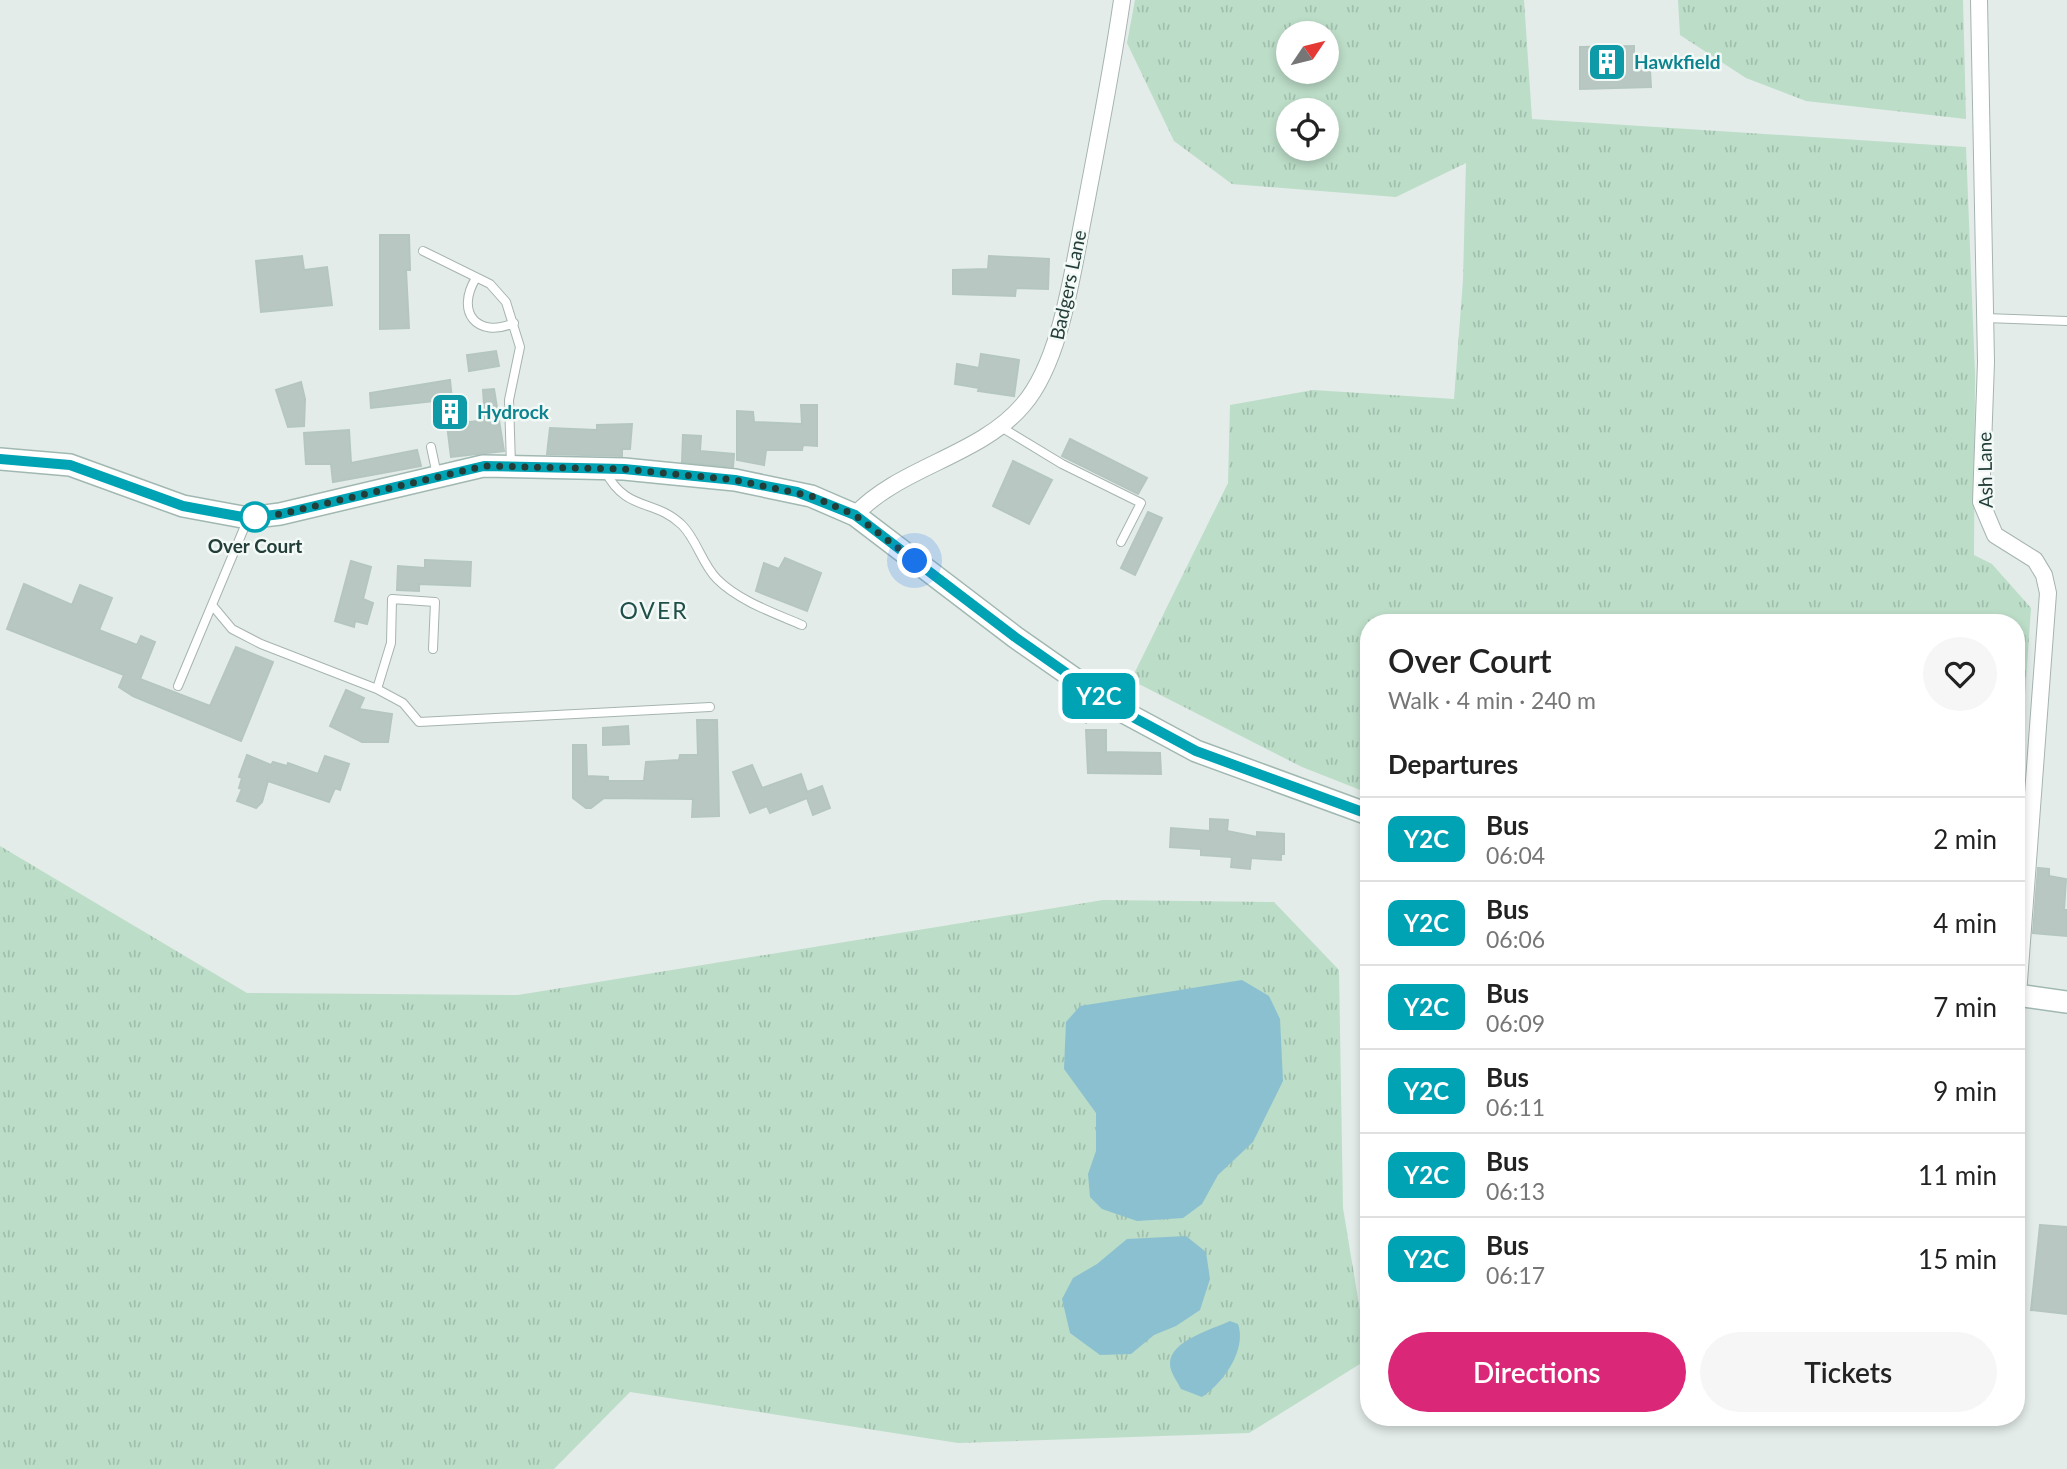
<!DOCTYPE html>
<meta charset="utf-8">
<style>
:root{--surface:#fff;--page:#f6f6f6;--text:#222;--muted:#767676;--line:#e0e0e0;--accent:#db2777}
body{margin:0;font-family:Lato,sans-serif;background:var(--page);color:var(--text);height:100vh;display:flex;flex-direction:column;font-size:26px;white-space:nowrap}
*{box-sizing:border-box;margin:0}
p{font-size:23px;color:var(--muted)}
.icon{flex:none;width:38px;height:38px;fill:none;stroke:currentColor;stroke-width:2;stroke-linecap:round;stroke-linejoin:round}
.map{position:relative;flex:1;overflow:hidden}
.side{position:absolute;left:1360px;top:614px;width:665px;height:812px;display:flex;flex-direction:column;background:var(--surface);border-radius:28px;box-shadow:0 4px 10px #0003}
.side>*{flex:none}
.badge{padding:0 14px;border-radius:10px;font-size:24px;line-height:46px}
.needle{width:46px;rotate:55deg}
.controls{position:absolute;left:1276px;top:21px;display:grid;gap:14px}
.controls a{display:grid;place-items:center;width:63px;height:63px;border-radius:50%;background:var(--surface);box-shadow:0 4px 10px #0003;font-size:35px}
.you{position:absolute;width:35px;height:35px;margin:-18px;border:5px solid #fff;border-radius:50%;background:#1a73e8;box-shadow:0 0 0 10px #1a73e833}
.map>.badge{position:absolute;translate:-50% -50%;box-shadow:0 0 0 4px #fff}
h2{padding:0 28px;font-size:26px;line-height:63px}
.round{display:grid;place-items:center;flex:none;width:74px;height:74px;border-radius:37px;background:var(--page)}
.summary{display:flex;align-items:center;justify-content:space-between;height:119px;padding:0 28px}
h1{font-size:33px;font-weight:600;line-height:52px}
.cta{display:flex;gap:14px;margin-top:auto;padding:14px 28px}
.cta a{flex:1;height:80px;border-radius:42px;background:var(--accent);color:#fff;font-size:28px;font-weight:600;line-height:80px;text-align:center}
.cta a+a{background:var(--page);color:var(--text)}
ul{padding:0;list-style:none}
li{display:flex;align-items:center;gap:21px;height:84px;padding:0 28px;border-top:2px solid var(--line)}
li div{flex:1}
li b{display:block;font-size:26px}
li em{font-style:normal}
li .badge{min-width:77px;font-weight:700;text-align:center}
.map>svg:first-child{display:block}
.grass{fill:url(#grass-tufts);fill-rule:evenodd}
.water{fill:#8bc0d0}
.building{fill:#b8c7c2;stroke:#b5c6c0;stroke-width:2}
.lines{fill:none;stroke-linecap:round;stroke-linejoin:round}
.lane-casing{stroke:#a6b4b1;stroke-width:10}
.street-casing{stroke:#a6b4b1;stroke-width:18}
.secondary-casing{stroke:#a1b8b2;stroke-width:24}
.lane{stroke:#fff;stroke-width:8}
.street{stroke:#fff;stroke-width:16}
.secondary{stroke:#fff;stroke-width:21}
.line-casing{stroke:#fff;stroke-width:16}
.line{stroke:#00a3b4;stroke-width:10}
.walk{stroke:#233d39;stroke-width:7;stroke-dasharray:0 12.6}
.stop-dot{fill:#fff;stroke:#00a3b4;stroke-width:3.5}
.labels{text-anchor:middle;stroke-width:5;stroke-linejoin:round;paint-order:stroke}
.culture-label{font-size:19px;font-weight:bold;fill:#0d838f;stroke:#f3f9f6;text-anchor:start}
.street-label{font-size:19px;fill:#233d39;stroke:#f3f9f6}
.stop-label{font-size:19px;font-weight:bold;fill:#233d39;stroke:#f3f9f6}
.quarter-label{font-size:23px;letter-spacing:2px;fill:#1f4f48;stroke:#f3f9f6}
</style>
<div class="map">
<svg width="2067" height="1469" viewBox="0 0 2067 1469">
<defs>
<pattern id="grass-tufts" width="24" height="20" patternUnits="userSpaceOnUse" patternTransform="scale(1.75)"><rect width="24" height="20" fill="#bcddc8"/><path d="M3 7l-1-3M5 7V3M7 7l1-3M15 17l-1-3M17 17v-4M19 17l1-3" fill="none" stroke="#a1bfad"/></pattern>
</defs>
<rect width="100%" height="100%" fill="#e3ece9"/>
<path class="grass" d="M 1135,0 L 1524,0 L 1532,119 L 1966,147 L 1975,373 L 1974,555 L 1992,564 L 2031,608 L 2016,828 L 2016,623 L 1368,623 L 1368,793 L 1302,767 L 1131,680 L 1228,483 L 1230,405 L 1313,390 L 1454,399 L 1463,280 L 1466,163 L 1396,197 L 1232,184 L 1174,141 L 1127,43 ZM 1288,33 L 1326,33 L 1326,72 L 1288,72 ZM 1288,110 L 1326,110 L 1326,149 L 1288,149 Z
M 1678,0 L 1963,0 L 1966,119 L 1806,101 L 1746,78 L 1680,35 Z
M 0,846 L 247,993 L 518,995 L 1103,900 L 1274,902 L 1339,970 L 1343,1208 L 1368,1359 L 1249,1433 L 958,1443 L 630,1392 L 554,1469 L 0,1469 Z"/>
<path class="water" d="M 1242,980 L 1269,996 L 1280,1019 L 1283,1081 L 1253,1142 L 1218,1175 L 1202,1204 L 1183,1218 L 1137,1221 L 1102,1209 L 1090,1197 L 1088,1174 L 1096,1151 L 1096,1113 L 1064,1069 L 1066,1022 L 1080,1006 Z
M 1186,1236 L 1206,1252 L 1210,1279 L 1200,1310 L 1176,1326 L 1154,1335 L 1131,1354 L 1100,1355 L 1070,1333 L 1062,1299 L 1073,1278 L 1097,1264 L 1127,1239 Z
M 1230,1321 L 1238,1324 C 1247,1350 1223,1383 1202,1397 L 1181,1389 C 1177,1381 1170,1372 1170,1364 C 1169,1341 1213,1329 1230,1321 Z"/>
<path class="building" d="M 1634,46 L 1634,71 L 1650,70 L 1651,87 L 1580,89 L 1580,47 Z
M 380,235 L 409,235 L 410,270 L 406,270 L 409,328 L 380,329 Z
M 302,256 L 304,270 L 327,267 L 332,305 L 261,312 L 256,261 Z
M 989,256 L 1049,259 L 1048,289 L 1016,288 L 1015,296 L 953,294 L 953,270 L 988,269 Z
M 496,351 L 499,366 L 469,371 L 467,355 Z
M 981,354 L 1019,360 L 1014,396 L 978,391 L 979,388 L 955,384 L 957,364 L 979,368 Z
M 450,380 L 452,399 L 371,408 L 370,393 Z
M 301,382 L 305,399 L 304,426 L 288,427 L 276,390 Z
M 494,389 L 504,451 L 451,457 L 447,425 L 485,420 L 483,390 Z
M 801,405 L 817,405 L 817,446 L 803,445 L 802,450 L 766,450 L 764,465 L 737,460 L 737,411 L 753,412 L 754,422 L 802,424 Z
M 632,424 L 630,449 L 622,449 L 622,456 L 547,454 L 550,428 L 597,430 L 597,425 Z
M 349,430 L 351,463 L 417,450 L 421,466 L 333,482 L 331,464 L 306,464 L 304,433 Z
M 683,435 L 701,436 L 700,451 L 734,454 L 733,467 L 682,462 Z
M 1070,439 L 1147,478 L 1138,494 L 1062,456 Z
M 1013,461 L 1052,480 L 1029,524 L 993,506 Z
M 1148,512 L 1162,518 L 1135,575 L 1121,568 Z
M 785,558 L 821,573 L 807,611 L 756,591 L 764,563 L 779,569 Z
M 425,560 L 471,562 L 470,586 L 419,584 L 419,591 L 397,590 L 398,566 L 425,568 Z
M 351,561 L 371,567 L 363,599 L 373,603 L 367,624 L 355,621 L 354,627 L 335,621 Z
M 24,584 L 72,605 L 80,585 L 112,598 L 99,630 L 137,645 L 141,636 L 155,642 L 140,679 L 210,706 L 236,647 L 273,662 L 241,741 L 133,696 L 119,687 L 124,675 L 7,629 Z
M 346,690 L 364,698 L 359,709 L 392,714 L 388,742 L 362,742 L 330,726 Z
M 1080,698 L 1096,709 L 1086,723 L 1070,713 Z
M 697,720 L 717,720 L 719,816 L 692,817 L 693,799 L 604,798 L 591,808 L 586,808 L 573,798 L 573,745 L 586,745 L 587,776 L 608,777 L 608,781 L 644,781 L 646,762 L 679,760 L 680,755 L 698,755 Z
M 628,726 L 629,744 L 603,745 L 603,728 Z
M 1086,730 L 1106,730 L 1106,752 L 1160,753 L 1161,774 L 1088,773 Z
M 247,755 L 271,765 L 273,762 L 287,766 L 288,763 L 318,774 L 325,756 L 349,764 L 340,790 L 335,788 L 329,802 L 268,781 L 262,802 L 256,808 L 237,801 L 242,789 L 239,788 L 242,778 L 239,777 Z
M 752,765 L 762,788 L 801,774 L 807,792 L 822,786 L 830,808 L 813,815 L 807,798 L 770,813 L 767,806 L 750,813 L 733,772 Z
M 1210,819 L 1228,820 L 1227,831 L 1257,837 L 1257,832 L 1284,834 L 1284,854 L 1281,854 L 1281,860 L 1251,858 L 1250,869 L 1231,867 L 1232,857 L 1201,855 L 1201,849 L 1170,847 L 1171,828 L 1210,831 Z
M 2038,868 L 2049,869 L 2049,876 L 2066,879 L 2064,910 L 2067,910 L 2067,936 L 2033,933 Z
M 2040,1225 L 2067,1227 L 2067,1314 L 2031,1310 Z"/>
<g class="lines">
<defs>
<path id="lane" d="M 423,251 L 490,284 L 506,302 L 520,347 L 509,400 L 511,466
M 476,278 C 455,312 477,339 514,323
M 1985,318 L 2067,321
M 1001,427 L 1062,464 L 1141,503 L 1121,542
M 431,447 L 437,475
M 605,471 C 627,513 654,498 682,525 C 697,540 702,564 717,579 C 739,601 774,613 802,625
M 212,605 L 232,629 L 261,644 L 377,689 L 403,703 L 419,722 L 710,707
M 178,686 L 247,521
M 377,689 L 391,643 L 392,599 L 435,602 L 433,649"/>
<path id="street" d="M 1979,0 L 1986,362 L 1981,502 L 1995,535 L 2035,560 L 2044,575 L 2048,593 L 2018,995
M 855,515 C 899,467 980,456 1023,405 C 1062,360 1073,267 1085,209 C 1098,140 1112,70 1122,0"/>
<path id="secondary" d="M 0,459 L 70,465 L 183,506 L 248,518 L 280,514 L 483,466 L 624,469 L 735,480 L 811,496 L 855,515 L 1015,637 L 1118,709 L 1196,751 L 1368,814
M 2016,995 L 2067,1002"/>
</defs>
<use href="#lane" class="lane-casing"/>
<use href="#street" class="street-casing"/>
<use href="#secondary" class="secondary-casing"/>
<use href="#lane" class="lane"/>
<use href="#street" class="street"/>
<use href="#secondary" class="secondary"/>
</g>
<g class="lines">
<defs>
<path id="line" d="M 0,459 L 70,465 L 183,506 L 248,518 L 281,514 L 484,466 L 624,469 L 735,480 L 797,492 L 855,515 L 1015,637 L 1118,709 L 1196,751 L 1368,814"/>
</defs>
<use href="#line" class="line-casing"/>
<use href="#line" class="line"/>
<path class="walk" d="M 255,517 L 248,518 L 281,514 L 484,466 L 624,469 L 735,480 L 811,496 L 855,515 L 915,561"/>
</g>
<defs>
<symbol id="building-square" viewBox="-11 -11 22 22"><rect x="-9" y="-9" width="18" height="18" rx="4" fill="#0f9aa8" stroke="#f3f9f6"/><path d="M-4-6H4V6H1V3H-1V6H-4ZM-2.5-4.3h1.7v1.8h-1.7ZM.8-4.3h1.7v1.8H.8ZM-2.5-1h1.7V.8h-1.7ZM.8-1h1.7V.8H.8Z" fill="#fff"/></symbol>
</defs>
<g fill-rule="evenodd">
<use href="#building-square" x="1585" y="40" width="44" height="44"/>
<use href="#building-square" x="428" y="390" width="44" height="44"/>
</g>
<circle class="stop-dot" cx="255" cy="517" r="14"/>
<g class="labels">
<g class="culture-label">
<text x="1634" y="69">Hawkfield</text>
<text x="477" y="419">Hydrock</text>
</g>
<g class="street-label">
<text transform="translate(1068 285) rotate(-78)" y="7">Badgers Lane</text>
<text transform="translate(1985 470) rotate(-91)" y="7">Ash Lane</text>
</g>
<g class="stop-label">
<text x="255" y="553">Over Court</text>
</g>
<g class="quarter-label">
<text x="654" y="619">OVER</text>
</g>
</g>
</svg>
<div class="controls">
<a><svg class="needle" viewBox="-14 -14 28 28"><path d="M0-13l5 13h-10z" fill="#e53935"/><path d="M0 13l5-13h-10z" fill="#767676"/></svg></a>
<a><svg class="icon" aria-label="locate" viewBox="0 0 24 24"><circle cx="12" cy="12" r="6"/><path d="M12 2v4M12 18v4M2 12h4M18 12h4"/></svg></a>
</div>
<div class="you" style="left:915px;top:561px"></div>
<b class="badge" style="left:1099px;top:696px;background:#00a3b4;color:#fff">Y2C</b>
<section class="side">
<div class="summary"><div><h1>Over Court</h1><p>Walk · 4 min · 240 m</p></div><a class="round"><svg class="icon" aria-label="heart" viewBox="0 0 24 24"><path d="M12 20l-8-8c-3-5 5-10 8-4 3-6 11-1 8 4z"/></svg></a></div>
<h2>Departures</h2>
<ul>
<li><span class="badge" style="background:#00a3b4;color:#fff">Y2C</span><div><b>Bus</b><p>06:04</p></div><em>2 min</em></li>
<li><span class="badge" style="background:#00a3b4;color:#fff">Y2C</span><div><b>Bus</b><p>06:06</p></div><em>4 min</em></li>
<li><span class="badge" style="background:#00a3b4;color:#fff">Y2C</span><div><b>Bus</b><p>06:09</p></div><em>7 min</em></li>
<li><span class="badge" style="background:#00a3b4;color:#fff">Y2C</span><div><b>Bus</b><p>06:11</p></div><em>9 min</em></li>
<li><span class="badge" style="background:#00a3b4;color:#fff">Y2C</span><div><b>Bus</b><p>06:13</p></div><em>11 min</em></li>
<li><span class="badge" style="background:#00a3b4;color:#fff">Y2C</span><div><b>Bus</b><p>06:17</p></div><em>15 min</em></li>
</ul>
<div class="cta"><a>Directions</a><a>Tickets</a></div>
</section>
</div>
